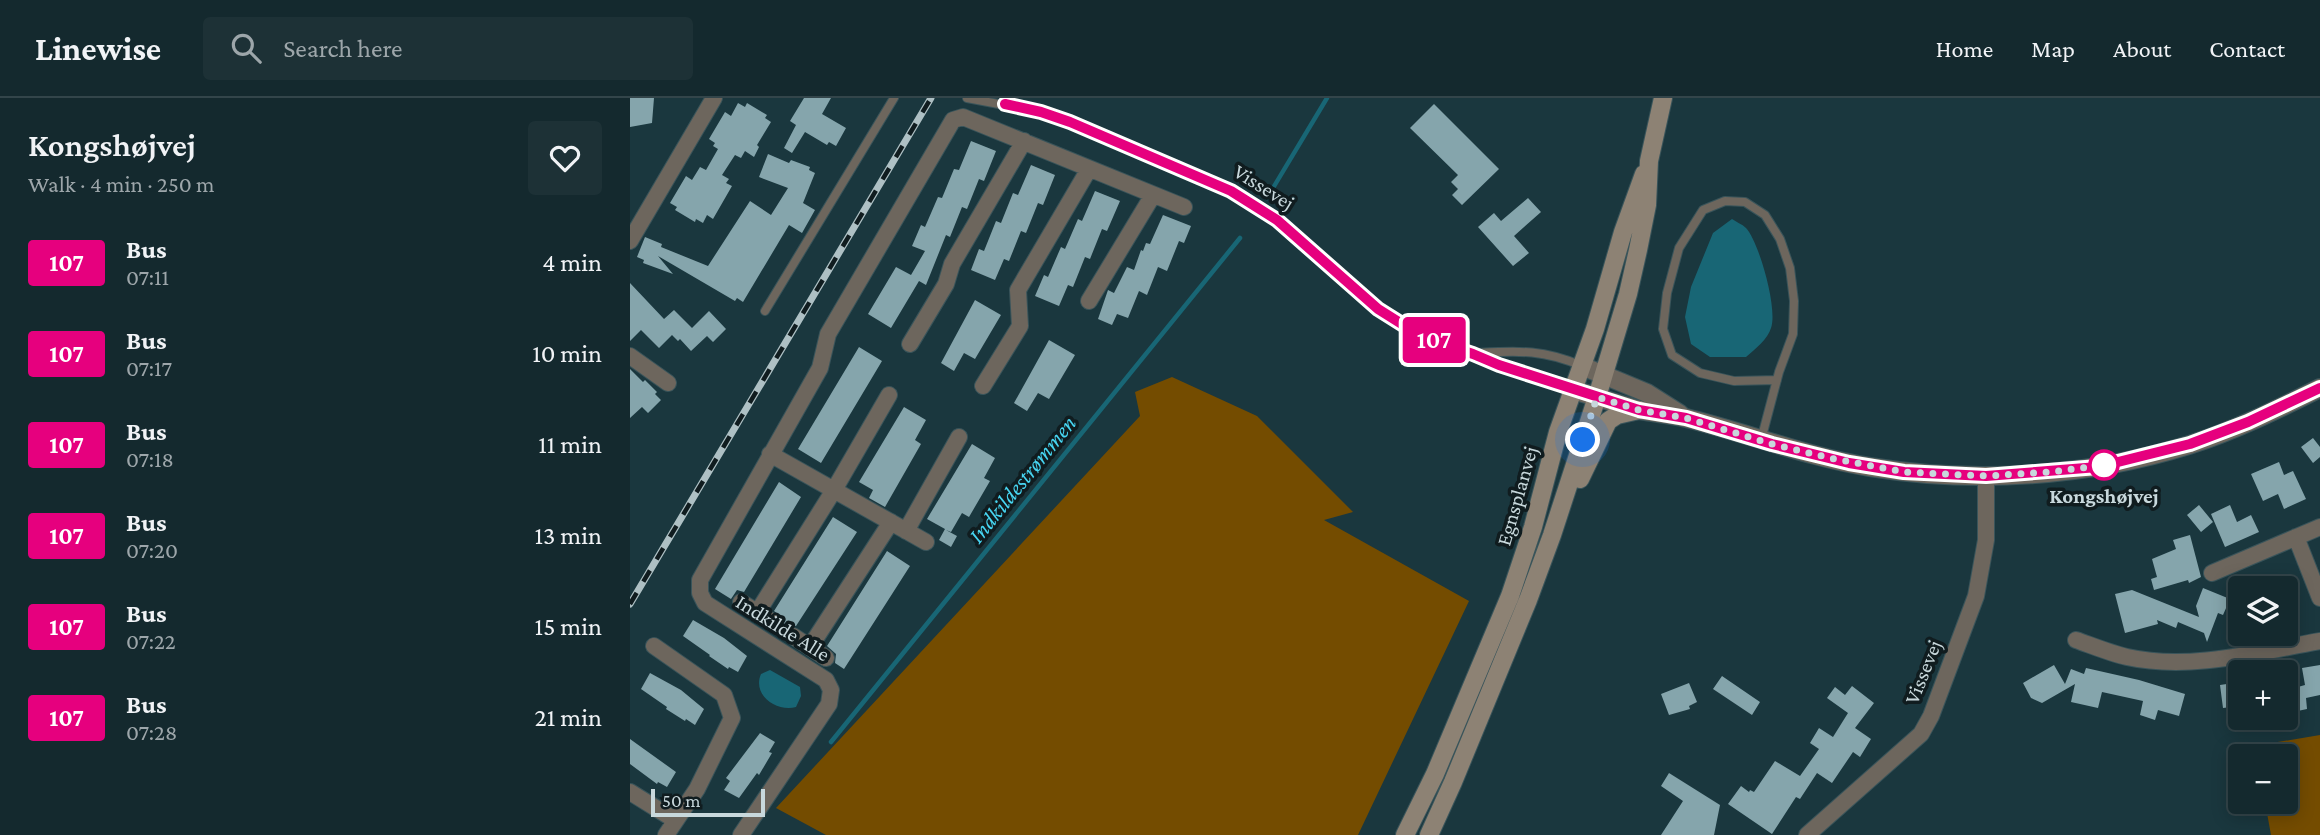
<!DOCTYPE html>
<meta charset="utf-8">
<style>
:root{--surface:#14292e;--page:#1d3136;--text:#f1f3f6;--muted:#9da6aa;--line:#33454a}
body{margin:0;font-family:"Crimson Pro",serif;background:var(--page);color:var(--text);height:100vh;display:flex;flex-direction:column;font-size:26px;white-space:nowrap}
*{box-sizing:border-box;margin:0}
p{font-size:23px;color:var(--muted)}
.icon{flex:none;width:38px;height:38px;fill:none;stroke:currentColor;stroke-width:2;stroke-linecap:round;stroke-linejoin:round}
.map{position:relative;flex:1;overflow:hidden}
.panel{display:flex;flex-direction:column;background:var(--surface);width:630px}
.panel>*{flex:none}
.badge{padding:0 14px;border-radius:5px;font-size:24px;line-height:46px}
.tools{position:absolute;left:1598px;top:478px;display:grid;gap:14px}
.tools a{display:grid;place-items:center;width:70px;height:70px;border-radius:7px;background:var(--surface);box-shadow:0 4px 18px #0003,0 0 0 2px var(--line);font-size:35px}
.scale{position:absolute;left:21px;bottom:18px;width:114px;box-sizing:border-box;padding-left:7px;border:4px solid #c8d8dc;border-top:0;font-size:19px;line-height:24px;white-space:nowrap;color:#c8d8dc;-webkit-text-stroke:5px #101c1f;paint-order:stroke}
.you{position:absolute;width:35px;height:35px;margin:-18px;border:5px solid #fff;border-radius:50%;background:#1a73e8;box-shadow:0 0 0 10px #1a73e833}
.map>.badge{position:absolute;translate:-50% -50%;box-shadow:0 0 0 4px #fff}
.round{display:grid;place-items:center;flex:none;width:74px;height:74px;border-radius:7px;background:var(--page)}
.overview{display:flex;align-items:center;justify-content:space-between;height:119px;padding:0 28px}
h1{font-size:33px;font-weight:600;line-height:52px}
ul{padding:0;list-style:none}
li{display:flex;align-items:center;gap:21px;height:91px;padding:0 28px}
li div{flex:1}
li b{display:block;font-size:26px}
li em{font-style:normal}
li .badge{min-width:77px;font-weight:700;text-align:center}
header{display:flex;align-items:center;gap:42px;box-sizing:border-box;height:98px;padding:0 35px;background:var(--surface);border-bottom:2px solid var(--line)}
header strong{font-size:33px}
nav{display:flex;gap:38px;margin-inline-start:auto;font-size:24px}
.search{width:490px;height:63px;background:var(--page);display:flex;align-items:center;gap:18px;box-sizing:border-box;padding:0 24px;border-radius:7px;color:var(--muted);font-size:26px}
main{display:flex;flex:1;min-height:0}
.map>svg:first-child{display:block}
.green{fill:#744c00}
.water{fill:#186675}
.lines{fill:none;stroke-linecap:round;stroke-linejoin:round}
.stream{stroke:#186675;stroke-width:4.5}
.building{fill:#85a5ac}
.service-casing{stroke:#39545a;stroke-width:10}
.minor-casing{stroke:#39545a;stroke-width:18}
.tertiary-casing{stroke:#39545a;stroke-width:20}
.secondary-casing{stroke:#39545a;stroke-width:20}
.service{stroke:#6d665d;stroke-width:8}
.minor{stroke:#6d665d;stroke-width:16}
.tertiary{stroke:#6d665d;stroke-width:18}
.secondary{stroke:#8d8274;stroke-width:18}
.rail-casing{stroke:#aec0c4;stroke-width:7}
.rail{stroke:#101c1f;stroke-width:4.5;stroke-dasharray:13;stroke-linecap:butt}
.line-casing{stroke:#fff;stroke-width:16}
.line{stroke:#e6007e;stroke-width:10}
.walk{stroke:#c8d8dc;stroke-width:7;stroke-dasharray:0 12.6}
.stop-dot{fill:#fff;stroke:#e6007e;stroke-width:3.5}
.labels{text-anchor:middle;stroke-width:7;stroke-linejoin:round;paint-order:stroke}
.street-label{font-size:21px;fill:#c8d8dc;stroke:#101c1f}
.stop-label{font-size:21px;font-weight:bold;fill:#c8d8dc;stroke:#101c1f}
.water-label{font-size:23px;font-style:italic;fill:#47d5f1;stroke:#101c1f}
</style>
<header>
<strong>Linewise</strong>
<div class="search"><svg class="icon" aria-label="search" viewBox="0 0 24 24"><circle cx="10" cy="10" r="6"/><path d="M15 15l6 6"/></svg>Search here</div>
<nav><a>Home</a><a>Map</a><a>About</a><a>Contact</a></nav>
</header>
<main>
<section class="panel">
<div class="overview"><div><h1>Kongshøjvej</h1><p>Walk · 4 min · 250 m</p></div><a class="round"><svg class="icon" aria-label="heart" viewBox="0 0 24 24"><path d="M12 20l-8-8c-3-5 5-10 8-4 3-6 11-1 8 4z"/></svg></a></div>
<ul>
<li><span class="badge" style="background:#e6007e;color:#fff">107</span><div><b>Bus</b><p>07:11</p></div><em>4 min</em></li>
<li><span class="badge" style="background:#e6007e;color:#fff">107</span><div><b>Bus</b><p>07:17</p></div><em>10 min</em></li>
<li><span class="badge" style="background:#e6007e;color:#fff">107</span><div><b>Bus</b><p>07:18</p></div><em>11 min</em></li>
<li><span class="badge" style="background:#e6007e;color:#fff">107</span><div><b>Bus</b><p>07:20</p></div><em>13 min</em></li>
<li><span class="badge" style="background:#e6007e;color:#fff">107</span><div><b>Bus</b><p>07:22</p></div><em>15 min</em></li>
<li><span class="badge" style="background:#e6007e;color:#fff">107</span><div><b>Bus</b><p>07:28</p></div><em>21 min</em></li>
</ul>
</section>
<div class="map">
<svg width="1690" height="737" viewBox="0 0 1690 737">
<rect width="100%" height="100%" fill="#1a373e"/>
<path class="green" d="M 542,279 L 627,318 L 723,414 L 694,422 L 839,503 L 728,737 L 196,737 L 146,710 L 510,318 L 505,294 Z
M 1690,637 L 1690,737 L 1641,737 L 1635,704 L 1656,704 L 1656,658 L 1626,658 L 1624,648 Z"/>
<path class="water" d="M 1102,121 C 1106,124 1112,126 1116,130 C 1129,144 1148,211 1141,230 C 1138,241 1125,251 1116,259 L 1080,259 L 1061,246 L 1055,219 L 1061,189 L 1083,135 Z
M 140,572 L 170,589 L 171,598 L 166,609 C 146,614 122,597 131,576 Z"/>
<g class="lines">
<path class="stream" d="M 637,100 L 697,0
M 201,644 L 610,140"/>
</g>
<path class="building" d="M 0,0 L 24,0 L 22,25 L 0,29 Z
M 174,0 L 201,0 L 192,16 L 216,30 L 206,48 L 199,44 L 197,47 L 175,34 L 162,55 L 154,50 L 166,27 L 160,23 Z
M 108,5 L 115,9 L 117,5 L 137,17 L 135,20 L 141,24 L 127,47 L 129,49 L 124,59 L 115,53 L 111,60 L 105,57 L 92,77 L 99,81 L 96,85 L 102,88 L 83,121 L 77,117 L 73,125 L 66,121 L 65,124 L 45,112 L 47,109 L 40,105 L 56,78 L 62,82 L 70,69 L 76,72 L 88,51 L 83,48 L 85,45 L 79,41 L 95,14 L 101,18 Z
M 804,6 L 869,71 L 832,107 L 822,97 L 828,91 L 821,84 L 828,77 L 780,30 Z
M 341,43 L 366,53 L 354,83 L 349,81 L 337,111 L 332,109 L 320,139 L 316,137 L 296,187 L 289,183 L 261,230 L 238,216 L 266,169 L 281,177 L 295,153 L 282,148 L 291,127 L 295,129 L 308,99 L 312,100 L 324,71 L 329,72 Z
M 138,56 L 159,65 L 161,62 L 180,69 L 179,72 L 185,75 L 173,105 L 185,112 L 172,135 L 159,127 L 113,204 L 107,200 L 105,203 L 28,158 L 43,176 L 13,165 L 14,162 L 7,159 L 15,139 L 32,146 L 31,149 L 78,168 L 120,103 L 141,117 L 158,90 L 129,79 Z
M 401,67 L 425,77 L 413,107 L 408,105 L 396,135 L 391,133 L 379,163 L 374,161 L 365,182 L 341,172 L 349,151 L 354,153 L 366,123 L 371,125 L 383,95 L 388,97 Z
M 465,93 L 490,103 L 477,133 L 472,131 L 460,161 L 455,159 L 443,189 L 438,187 L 429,208 L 405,198 L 414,177 L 418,179 L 431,149 L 435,151 L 448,121 L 452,123 Z
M 898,100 L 911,114 L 884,138 L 899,155 L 883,168 L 848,129 L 864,115 L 871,123 Z
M 533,117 L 561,128 L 554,145 L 549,143 L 537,173 L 528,169 L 517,197 L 509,193 L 498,220 L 487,216 L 482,227 L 468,221 L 478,192 L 484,195 L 497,169 L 504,172 L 511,152 L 513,153 L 516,145 L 520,146 Z
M 0,185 L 34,221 L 44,212 L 62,230 L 79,213 L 96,231 L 83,244 L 77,238 L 61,253 L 50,241 L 48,243 L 42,237 L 29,250 L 11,232 L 0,243 Z
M 345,202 L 371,217 L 345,261 L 334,255 L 324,273 L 311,265 Z
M 419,242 L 445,257 L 419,301 L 408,295 L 397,313 L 384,305 Z
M 229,249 L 252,263 L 191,365 L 168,351 Z
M 0,271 L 13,284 L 15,282 L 27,294 L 25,296 L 31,302 L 18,315 L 12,309 L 0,320 Z
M 274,309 L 296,322 L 285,342 L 291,346 L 255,409 L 239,400 L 243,392 L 229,384 Z
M 1683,340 L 1690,349 L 1690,359 L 1683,365 L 1671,349 Z
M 342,346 L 365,360 L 354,380 L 360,383 L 339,419 L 332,415 L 321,434 L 316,432 L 327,438 L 321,449 L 309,442 L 315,431 L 297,421 Z
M 1649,364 L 1654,377 L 1663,373 L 1676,401 L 1654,411 L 1648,396 L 1633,403 L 1621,376 Z
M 149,384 L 171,399 L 114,494 L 107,492 L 101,501 L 85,491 Z
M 1569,407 L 1583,424 L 1571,434 L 1557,417 Z
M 1600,407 L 1607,424 L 1621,417 L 1629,434 L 1595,449 L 1581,416 Z
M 203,419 L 227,434 L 166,528 L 159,528 L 154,532 L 152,531 L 154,521 L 144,513 Z
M 1560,437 L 1571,479 L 1559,485 L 1558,482 L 1524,492 L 1521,481 L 1527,479 L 1522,461 L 1546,451 L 1543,442 Z
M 257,453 L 280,468 L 214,571 L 205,565 L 206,556 L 197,548 Z
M 1573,490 L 1600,501 L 1593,517 L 1588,515 L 1577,544 L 1574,535 L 1548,524 L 1546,530 L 1527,522 L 1528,526 L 1495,535 L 1485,496 L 1502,492 L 1569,519 L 1566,508 Z
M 63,522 L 94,540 L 117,558 L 108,574 L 99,569 L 98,571 L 79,558 L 80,557 L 53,538 Z
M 1424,567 L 1435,586 L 1441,571 L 1454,576 L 1456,570 L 1509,582 L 1555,596 L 1549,618 L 1528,612 L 1525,622 L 1510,617 L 1513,603 L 1472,594 L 1468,610 L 1441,604 L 1445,586 L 1412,605 L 1401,600 L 1393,585 Z
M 1690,567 L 1690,597 L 1676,600 L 1677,611 L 1663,614 L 1657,592 L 1675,587 L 1672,570 Z
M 20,575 L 51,592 L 74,611 L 65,627 L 56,621 L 55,623 L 36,611 L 37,609 L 11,591 Z
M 1092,578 L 1130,604 L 1122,617 L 1083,591 Z
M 1610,584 L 1610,608 L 1593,610 L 1590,587 Z
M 1059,585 L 1067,604 L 1059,608 L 1060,611 L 1039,617 L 1031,596 Z
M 1222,588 L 1244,605 L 1225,630 L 1241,641 L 1230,659 L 1223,654 L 1202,685 L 1187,675 L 1170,701 L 1166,699 L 1142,736 L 1098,706 L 1111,688 L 1119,694 L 1120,692 L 1124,694 L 1145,663 L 1170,678 L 1189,651 L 1180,645 L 1189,630 L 1203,639 L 1218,615 L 1197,600 L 1205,589 L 1215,597 Z
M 130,635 L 145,644 L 139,654 L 142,655 L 129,677 L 127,675 L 109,700 L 94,692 L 100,683 L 96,680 Z
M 0,641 L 46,674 L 37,689 L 28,684 L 27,686 L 0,666 Z
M 1039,675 L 1090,707 L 1084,737 L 1031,737 L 1053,703 L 1031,688 Z"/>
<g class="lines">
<defs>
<path id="service" d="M 337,0 L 411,14 L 581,83 L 647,122 L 748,211 L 783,233 L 869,267 L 943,292
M 135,213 L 264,0
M 846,255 C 888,253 912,251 952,268
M 1131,342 L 1149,274 L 1163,236 L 1164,203 L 1160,170 L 1150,141 L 1135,117 L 1115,104 L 1095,103 L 1073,112 L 1049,150 L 1037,195 L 1033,231 L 1042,257 L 1070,275 L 1104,283 L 1147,282"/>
<path id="minor" d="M 0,143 L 84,0
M 459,203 L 523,97
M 280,246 L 316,186 L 322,166 L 394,43
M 0,258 L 38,285
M 353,288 L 390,228 L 388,192 L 459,71
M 140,356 L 296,444
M 276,433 L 329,339
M 1666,439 L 1690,500
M 1582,475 L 1690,429
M 111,504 L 144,525
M 127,515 L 204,392 L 259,297
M 163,538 L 196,560
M 1446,542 C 1463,548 1480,555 1497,559 C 1560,573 1628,554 1690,543
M 24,548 L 94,597 L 102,620 L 67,691 L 36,737
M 180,549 L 261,424
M 0,694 L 45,722
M 111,737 L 199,606 L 201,592 L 196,582 L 75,505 L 70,495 L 70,482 L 190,270 L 198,236 L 323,22 L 333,19 L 554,109
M 1177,737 L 1291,636 L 1301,618 L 1346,498 L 1356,442 L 1356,378"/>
<path id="tertiary" d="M 952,268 L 1017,295 L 1050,316
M 943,292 C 965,298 987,306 1009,312 C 1024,315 1040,316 1056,320 C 1118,335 1177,359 1240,369 C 1345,386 1457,379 1559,347 C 1604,333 1648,311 1690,290"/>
<path id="secondary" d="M 950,381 L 978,323 L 987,317 L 1009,312
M 775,737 L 805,676 L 880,498 L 903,429 L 928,334 L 965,231 L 993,134 L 1014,76
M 799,737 L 823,684 L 898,502 L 922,437 L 967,299 L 998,196 L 1008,152 L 1017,107 L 1019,63 L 1033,0"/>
</defs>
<use href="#service" class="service-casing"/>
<use href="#minor" class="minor-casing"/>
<use href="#tertiary" class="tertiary-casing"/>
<use href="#secondary" class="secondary-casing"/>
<use href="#service" class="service"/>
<use href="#minor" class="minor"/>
<use href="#tertiary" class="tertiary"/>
<use href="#secondary" class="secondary"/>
<defs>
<path id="rail" d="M 0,506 L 301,0"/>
</defs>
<use href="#rail" class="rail-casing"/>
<use href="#rail" class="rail"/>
</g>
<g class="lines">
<defs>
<path id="line" d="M 375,6 L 411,14 L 440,24 L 601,93 L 647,122 L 748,211 L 783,233 L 813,246 L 843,256 L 869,267 L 1009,312 L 1056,320 L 1142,346 L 1219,365 L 1274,374 L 1356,378 L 1468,369 L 1560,346 L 1618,324 L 1690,290"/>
</defs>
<use href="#line" class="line-casing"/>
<use href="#line" class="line"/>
<path class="walk" d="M 953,342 L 967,299 L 1009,312 L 1056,320 L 1142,346 L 1200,360 L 1274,374 L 1356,378 L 1421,374 L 1474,367"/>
</g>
<circle class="stop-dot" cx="1474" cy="367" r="14"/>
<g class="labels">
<g class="street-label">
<text transform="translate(634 89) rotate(32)" y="7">Vissevej</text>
<text transform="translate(887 398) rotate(-74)" y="7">Egnsplanvej</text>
<text transform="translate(153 530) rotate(32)" y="7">Indkilde Alle</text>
<text transform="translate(1293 574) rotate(-68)" y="7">Vissevej</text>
</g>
<g class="stop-label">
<text x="1474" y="405">Kongshøjvej</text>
</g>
<g class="water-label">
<text transform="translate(392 381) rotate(-51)" y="8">Indkildestrømmen</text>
</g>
</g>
</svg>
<div class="tools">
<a><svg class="icon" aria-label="layers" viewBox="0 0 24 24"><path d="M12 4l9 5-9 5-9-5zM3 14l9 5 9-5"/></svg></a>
<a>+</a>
<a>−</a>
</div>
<div class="scale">50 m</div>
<div class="you" style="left:953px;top:342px"></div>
<b class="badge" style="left:804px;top:242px;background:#e6007e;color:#fff">107</b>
</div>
</main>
